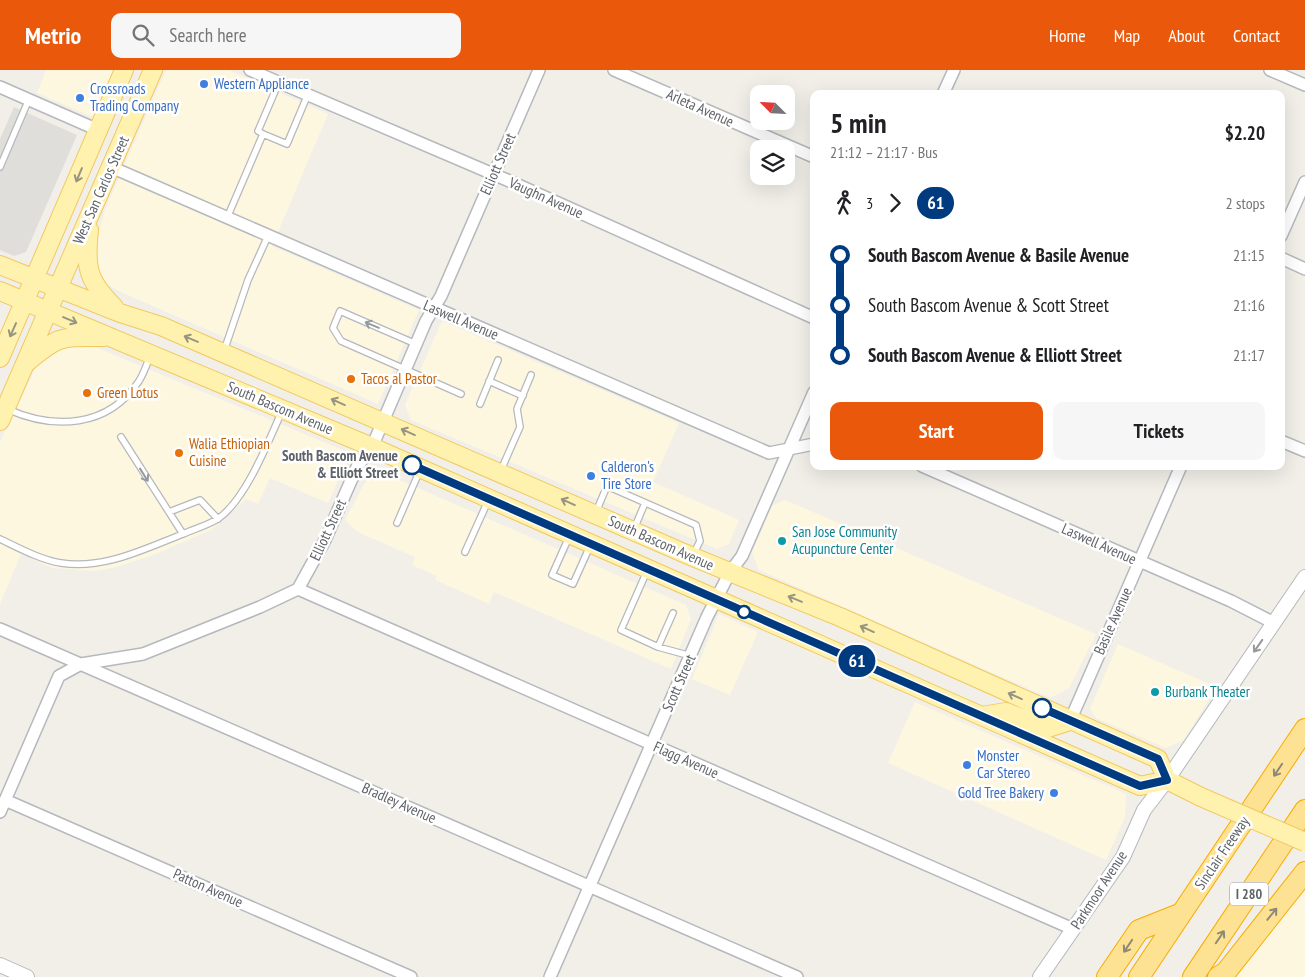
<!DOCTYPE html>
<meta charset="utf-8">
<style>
:root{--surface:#fff;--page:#f6f6f6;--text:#202124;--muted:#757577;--accent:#ea580c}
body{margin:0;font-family:"PT Sans Narrow",sans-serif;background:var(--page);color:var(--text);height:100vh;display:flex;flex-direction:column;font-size:19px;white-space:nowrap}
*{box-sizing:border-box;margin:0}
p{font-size:16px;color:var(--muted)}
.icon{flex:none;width:28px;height:28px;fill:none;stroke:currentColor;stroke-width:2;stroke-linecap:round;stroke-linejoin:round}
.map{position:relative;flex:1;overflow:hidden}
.panel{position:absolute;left:810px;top:20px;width:475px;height:380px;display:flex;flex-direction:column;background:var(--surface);border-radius:10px;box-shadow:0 5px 20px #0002}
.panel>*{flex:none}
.badge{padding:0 10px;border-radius:16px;font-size:18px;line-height:32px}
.needle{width:32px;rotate:294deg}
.fabs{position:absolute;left:750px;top:15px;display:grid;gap:10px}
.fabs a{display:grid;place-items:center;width:45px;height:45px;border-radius:10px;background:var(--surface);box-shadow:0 5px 20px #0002;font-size:25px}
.map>.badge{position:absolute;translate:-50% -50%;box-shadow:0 0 0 2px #fff}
.legs{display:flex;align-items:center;gap:8px;height:55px;padding:0 20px;font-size:16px}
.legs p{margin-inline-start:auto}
.head{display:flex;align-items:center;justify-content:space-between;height:85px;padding:0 20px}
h1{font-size:28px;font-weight:600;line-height:38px}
.action{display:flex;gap:10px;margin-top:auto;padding:10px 20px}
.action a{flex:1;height:58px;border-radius:10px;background:var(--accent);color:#fff;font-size:20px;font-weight:600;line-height:58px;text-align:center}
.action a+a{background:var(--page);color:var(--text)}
ul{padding:0 20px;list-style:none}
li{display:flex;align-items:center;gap:18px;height:50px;font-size:19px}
li i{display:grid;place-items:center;width:8px;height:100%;margin:0 6px;background:currentColor}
li i::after{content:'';width:12px;height:12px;margin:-6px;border:4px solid;border-radius:50%;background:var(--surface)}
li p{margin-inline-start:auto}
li:first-child i{background:linear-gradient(#0000 50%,currentColor 0)}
li:last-child i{background:linear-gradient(currentColor 50%,#0000 0)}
header{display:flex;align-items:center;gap:30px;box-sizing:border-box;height:70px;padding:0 25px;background:var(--accent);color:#fff}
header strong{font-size:24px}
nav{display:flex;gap:28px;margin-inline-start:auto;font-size:18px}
.search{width:350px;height:45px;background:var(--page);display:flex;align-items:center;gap:12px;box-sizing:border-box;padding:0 18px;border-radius:10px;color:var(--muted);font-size:19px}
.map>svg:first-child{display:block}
.commercial{fill:#fef7e0}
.industrial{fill:#e0deda}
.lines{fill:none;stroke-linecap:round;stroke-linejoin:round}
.service-casing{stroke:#b5b8bc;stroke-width:8}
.minor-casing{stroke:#b5b8bc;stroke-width:14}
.tertiary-casing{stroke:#b5b8bc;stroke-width:16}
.primary-casing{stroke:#f2c960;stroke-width:20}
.motorway-casing{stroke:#f9ab00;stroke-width:22}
.service{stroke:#fff;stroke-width:5.5}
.minor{stroke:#fff;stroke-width:11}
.tertiary{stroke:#fff;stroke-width:14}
.primary{stroke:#fff2af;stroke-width:18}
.motorway{stroke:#fde293;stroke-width:20}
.primary-bridge-casing{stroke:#f2c960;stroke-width:20;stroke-linecap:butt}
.primary-bridge{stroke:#fff2af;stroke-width:18}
.oneway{stroke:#979581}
.oneway2{stroke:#979a9d}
.oneway3{stroke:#8e8975}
.line-1-casing{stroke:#fff;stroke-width:11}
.line-1{stroke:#003b80;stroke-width:8}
.shop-dot{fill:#3f7fe0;stroke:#fff;stroke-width:2}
.food-dot{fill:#e8710a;stroke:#fff;stroke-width:2}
.stop-1-dot{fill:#fff;stroke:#003b80;stroke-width:2.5}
.culture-dot{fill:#0f9aa8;stroke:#fff;stroke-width:2}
.labels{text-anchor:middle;stroke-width:5;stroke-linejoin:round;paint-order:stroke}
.shield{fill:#fff;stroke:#8f9295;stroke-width:1}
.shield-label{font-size:14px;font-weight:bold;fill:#5f6368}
.shop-label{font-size:15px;fill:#366cbe;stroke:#fff;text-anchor:start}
.street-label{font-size:15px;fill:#5f6368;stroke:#fff}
.food-label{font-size:15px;fill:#c56008;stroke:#fff;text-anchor:start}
.stop-label{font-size:15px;font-weight:bold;fill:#5f6368;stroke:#fff;text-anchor:end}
.culture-label{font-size:15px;fill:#0d838f;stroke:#fff;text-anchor:start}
</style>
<header>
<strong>Metrio</strong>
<div class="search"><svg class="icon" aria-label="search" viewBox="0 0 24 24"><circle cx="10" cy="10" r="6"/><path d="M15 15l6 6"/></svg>Search here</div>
<nav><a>Home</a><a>Map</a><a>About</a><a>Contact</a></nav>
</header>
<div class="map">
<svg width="1305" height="907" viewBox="0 0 1305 907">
<rect width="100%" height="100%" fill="#f1efe8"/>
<path class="commercial" d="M 46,0 L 113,0 L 93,47 L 37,23 Z
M 166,0 L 229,0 L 328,44 L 272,176 L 419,240 L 378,334 L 123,223 L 108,215 L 97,199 L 94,180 L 105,140 Z
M 442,251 L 679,353 L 653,412 L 739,450 L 729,474 L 717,479 L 411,350 L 405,335 Z
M 88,274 L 350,383 L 328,433 L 270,408 L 258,434 L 246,429 L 211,460 L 153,485 L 113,498 L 93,501 L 52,498 L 21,484 L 0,534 L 0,372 L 39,291 L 62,278 Z
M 379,401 L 686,535 L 691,549 L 671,599 L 494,522 L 489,534 L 435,510 L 437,506 L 412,495 L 415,487 L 358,462 L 345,450 L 368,407 Z
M 785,430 L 1096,564 L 1069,618 L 1050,628 L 759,500 L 752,483 L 772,436 Z
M 719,544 L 758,562 L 730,625 L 692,609 Z
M 1118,574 L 1216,617 L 1184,670 L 1166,678 L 1096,648 L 1090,639 Z
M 915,632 L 1126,724 L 1125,747 L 1106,790 L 888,693 Z
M 1305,821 L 1305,907 L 1232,907 Z"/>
<path class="industrial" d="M 14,37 L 77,65 L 26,182 L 14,186 L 0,180 L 0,69 Z"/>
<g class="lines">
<defs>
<path id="service" d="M 263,64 L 258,61 L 279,12
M 0,97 L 29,29
M 227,148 L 263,64 L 287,74 L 308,24
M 416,274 L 340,241 L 333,258 L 341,271 L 461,324
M 224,281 L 248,210 L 268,166
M 489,311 L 523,326
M 480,334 L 498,290
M 7,339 C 54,360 108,358 139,311 C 144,303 147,294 150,286
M 121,367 L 183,464 C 194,459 209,455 219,448 C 246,429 268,372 282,341
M 501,400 L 520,357 L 517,339 L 531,305
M 169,442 L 200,430 L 218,449
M 596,442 L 607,416 L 696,455 L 700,471 L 693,485
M 397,453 L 420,400
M 634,459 L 645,433
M 569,467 L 552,505 L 573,514 L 590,476
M 0,469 C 19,478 41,490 61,493 C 103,500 144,479 183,464
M 465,482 L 488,431
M 647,501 L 621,560 L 658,577 L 691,586
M 658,577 L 673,543"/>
<path id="minor" d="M 250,0 L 507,110 L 814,248
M 614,0 L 814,87
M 1270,0 L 1305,15
M 0,17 L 98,60
M 943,24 L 954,0
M 111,97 L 769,383 L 814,374
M 1281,166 L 1305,112
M 1281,188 L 1305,199
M 1281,371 L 1305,381
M 922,396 L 1231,531 L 1274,553
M 298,519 L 1073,859
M 0,559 L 797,907
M 1070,651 L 1181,396
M 5,730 L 411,907
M 0,742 L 59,606 L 81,594 L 143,584 L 260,537 L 298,519 L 325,470 L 357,397 L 372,377 L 426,251 L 441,226 L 539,0
M 550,907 L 707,547 L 730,502 L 742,486 L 814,322"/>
<path id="tertiary" d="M 0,895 L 27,907
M 1040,907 L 1123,787 L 1144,740 L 1167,710 L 1305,507"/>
<path id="primary" d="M 89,160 C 85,197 87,210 114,237
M 0,195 L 120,243 L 161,256 L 693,487 L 840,547 L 1158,689 L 1167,710
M 0,221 L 372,377 L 1140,716 L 1167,710 L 1201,727
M 0,288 L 124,0
M 26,293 C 60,264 62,267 104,267
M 0,351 L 153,0
M 982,646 L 1006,642 L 1048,658 L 1070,651"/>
<path id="motorway" d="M 1107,907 L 1139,860 L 1182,843
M 1139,907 L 1305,659
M 1193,907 L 1305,740
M 1218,907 L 1226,902 L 1305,802"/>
</defs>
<use href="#service" class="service-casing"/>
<use href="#minor" class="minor-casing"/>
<use href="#tertiary" class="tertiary-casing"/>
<use href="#primary" class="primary-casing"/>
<use href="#motorway" class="motorway-casing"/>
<use href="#service" class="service"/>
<use href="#minor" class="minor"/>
<use href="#tertiary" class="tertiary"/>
<use href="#primary" class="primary"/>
<use href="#motorway" class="motorway"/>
<defs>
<path id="primary-bridge" d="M 1201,727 L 1305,772"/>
</defs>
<use href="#primary-bridge" class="primary-bridge-casing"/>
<use href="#primary-bridge" class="primary-bridge"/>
</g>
<defs><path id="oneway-shaft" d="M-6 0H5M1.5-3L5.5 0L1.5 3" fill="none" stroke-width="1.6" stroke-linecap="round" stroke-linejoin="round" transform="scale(1.25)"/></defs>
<g class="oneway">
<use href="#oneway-shaft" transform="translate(79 105) rotate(113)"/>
<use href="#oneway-shaft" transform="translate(70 250) rotate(23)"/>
<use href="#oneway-shaft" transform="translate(13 260) rotate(114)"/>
<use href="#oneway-shaft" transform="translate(191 269) rotate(-157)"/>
<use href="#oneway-shaft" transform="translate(338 332) rotate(-156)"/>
<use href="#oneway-shaft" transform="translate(408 362) rotate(-156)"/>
<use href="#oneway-shaft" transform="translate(568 432) rotate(-156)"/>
<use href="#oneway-shaft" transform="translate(795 529) rotate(-158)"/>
<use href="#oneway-shaft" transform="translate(867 559) rotate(-156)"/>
<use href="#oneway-shaft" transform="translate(1015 626) rotate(-156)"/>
</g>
<g class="oneway2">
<use href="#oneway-shaft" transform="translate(372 255) rotate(-157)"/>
<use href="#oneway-shaft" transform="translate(144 405) rotate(58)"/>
<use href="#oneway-shaft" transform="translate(1258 576) rotate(125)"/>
</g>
<g class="oneway3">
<use href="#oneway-shaft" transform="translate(1278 700) rotate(124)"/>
<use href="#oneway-shaft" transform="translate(1272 844) rotate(-51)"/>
<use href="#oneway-shaft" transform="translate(1220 867) rotate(-56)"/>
<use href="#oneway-shaft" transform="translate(1128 876) rotate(124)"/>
</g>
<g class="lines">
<defs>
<path id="line-1" d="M 412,395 L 1140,716 L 1167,710 L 1158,689 L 1042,638"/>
</defs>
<use href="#line-1" class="line-1-casing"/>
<use href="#line-1" class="line-1"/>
</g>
<g class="shop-dot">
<circle cx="204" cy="14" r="5"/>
<circle cx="80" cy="28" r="5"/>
<circle cx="591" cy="406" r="5"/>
<circle cx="967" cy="695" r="5"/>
<circle cx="1054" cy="723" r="5"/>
</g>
<g class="food-dot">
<circle cx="351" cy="309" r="5"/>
<circle cx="87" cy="323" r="5"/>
<circle cx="179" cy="383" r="5"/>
</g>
<g class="stop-1-dot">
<circle cx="412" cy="395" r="9"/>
<circle cx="744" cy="542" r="6"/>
<circle cx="1042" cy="638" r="9"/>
</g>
<g class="culture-dot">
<circle cx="782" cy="471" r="5"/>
<circle cx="1155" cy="622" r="5"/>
</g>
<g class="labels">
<rect class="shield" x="1230" y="812.5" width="38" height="23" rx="4"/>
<g class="shield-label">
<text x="1249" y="829">I 280</text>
</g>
<g class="shop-label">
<text x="214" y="19">Western Appliance</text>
<text x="90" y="24">Crossroads<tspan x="90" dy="17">Trading Company</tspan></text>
<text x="601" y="402">Calderon's<tspan x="601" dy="17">Tire Store</tspan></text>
<text x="977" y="691">Monster<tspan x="977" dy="17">Car Stereo</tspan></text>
<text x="1044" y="728" text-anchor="end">Gold Tree Bakery</text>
</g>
<g class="street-label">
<text transform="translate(700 38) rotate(24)" y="5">Arleta Avenue</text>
<text transform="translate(498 94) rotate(-66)" y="5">Elliott Street</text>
<text transform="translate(101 120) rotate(-66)" y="5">West San Carlos Street</text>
<text transform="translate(546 128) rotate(24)" y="5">Vaughn Avenue</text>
<text transform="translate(461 250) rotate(23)" y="5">Laswell Avenue</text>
<text transform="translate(280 338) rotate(23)" y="5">South Bascom Avenue</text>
<text transform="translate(328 460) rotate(-65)" y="5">Elliott Street</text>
<text transform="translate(661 473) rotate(24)" y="5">South Bascom Avenue</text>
<text transform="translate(1099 474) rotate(24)" y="5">Laswell Avenue</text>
<text transform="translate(1113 551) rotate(-66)" y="5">Basile Avenue</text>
<text transform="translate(679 613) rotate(-66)" y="5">Scott Street</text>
<text transform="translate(686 690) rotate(24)" y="5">Flagg Avenue</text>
<text transform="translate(399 733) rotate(24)" y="5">Bradley Avenue</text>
<text transform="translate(1222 783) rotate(-56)" y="5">Sinclair Freeway</text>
<text transform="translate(208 818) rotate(24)" y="5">Patton Avenue</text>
<text transform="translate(1099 820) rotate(-57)" y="5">Parkmoor Avenue</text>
</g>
<g class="food-label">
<text x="361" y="314">Tacos al Pastor</text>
<text x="97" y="328">Green Lotus</text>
<text x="189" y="379">Walia Ethiopian<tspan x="189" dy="17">Cuisine</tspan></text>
</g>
<g class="stop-label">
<text x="398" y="391">South Bascom Avenue<tspan x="398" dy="17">&amp; Elliott Street</tspan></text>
</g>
<g class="culture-label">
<text x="792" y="467">San Jose Community<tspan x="792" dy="17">Acupuncture Center</tspan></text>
<text x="1165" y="627">Burbank Theater</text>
</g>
</g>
</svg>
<div class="fabs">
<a><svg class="needle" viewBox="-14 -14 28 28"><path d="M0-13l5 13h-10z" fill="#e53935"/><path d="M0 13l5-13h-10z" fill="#757577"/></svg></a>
<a><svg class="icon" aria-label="layers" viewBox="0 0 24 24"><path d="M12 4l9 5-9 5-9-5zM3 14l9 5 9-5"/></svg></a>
</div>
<b class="badge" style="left:857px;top:591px;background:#003b80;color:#fff">61</b>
<section class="panel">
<div class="head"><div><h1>5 min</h1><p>21:12 – 21:17 · Bus</p></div><b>$2.20</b></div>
<div class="legs"><svg class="icon" aria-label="walk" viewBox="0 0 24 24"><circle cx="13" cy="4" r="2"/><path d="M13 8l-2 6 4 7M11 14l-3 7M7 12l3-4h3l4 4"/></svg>3<svg class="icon" aria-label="forward" viewBox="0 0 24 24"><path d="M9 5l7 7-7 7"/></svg><b class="badge" style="background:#003b80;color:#fff">61</b><p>2 stops</p></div>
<ul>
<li><i style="color:#003b80"></i><b>South Bascom Avenue &amp; Basile Avenue</b><p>21:15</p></li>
<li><i style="color:#003b80"></i><span>South Bascom Avenue &amp; Scott Street</span><p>21:16</p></li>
<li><i style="color:#003b80"></i><b>South Bascom Avenue &amp; Elliott Street</b><p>21:17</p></li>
</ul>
<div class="action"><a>Start</a><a>Tickets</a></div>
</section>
</div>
